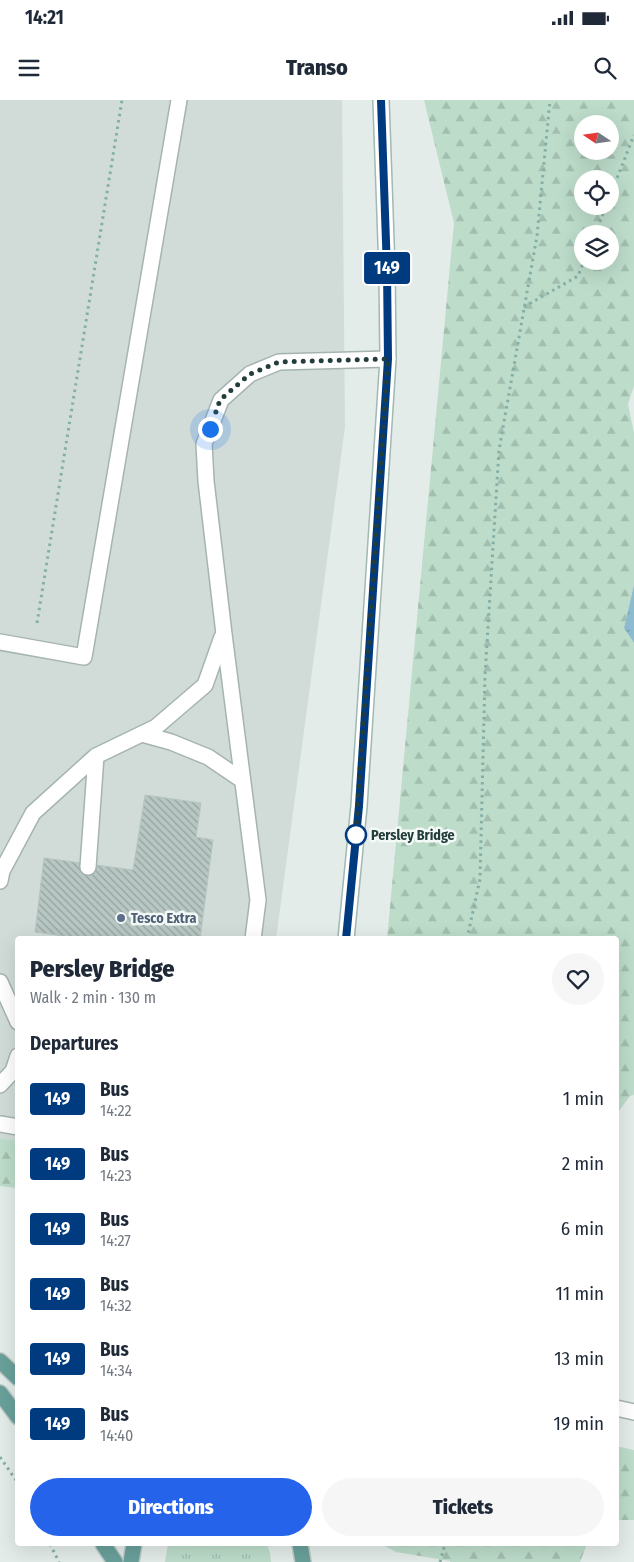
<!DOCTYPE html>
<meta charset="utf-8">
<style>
:root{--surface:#fff;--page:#f6f6f7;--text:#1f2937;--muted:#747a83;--accent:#2563eb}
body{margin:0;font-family:"Fira Sans Condensed",sans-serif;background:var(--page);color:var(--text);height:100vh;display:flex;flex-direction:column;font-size:19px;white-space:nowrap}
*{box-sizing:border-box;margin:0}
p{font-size:16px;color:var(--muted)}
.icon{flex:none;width:28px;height:28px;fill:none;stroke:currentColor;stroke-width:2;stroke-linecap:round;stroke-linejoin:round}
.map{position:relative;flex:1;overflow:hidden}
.panel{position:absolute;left:15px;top:836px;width:604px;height:610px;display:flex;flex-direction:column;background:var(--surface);border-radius:5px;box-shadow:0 5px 20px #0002}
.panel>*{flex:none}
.badge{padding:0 10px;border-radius:4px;font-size:18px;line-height:32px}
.needle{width:32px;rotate:283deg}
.buttons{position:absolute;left:574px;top:15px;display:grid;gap:10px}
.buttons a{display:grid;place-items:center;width:45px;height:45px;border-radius:50%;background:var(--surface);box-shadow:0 5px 20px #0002;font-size:25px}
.you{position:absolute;width:25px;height:25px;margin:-12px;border:4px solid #fff;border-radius:50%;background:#1a73e8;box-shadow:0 0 0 8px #1a73e833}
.map>.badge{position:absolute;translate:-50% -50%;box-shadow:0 0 0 2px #fff}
h2{padding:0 15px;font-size:19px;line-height:45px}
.round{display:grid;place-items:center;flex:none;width:52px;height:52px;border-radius:26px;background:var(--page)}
.overview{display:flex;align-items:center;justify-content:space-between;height:85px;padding:0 15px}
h1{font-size:24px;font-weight:800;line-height:38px}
.button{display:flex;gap:10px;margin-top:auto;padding:10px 15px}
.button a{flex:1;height:58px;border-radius:30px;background:var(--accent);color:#fff;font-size:20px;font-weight:800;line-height:58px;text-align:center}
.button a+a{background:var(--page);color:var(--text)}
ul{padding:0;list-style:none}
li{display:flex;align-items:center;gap:15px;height:65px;padding:0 15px}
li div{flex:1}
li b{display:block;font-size:19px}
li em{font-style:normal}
li .badge{min-width:55px;font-weight:700;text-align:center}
.status{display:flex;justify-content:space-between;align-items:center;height:35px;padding:0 25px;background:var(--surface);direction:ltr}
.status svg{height:14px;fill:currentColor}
header{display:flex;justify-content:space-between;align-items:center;height:65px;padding:0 15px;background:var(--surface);font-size:22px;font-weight:800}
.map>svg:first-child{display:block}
.built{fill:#d1dcd9}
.grass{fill:url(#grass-tufts)}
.forest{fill:url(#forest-firs);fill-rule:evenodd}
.water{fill:url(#water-ripples)}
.building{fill:url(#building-back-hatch);stroke:#b5c6c1}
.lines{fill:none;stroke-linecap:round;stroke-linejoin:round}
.lane-casing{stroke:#a6b4b1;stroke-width:18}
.secondary-casing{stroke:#a2b8b3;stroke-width:18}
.primary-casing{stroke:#c1c9c8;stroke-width:18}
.path{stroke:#84afa7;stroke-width:3;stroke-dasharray:2.5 4;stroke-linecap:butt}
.lane{stroke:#fff;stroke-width:15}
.secondary{stroke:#fff;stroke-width:15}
.primary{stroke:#69a09a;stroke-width:15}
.line-casing{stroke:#fff;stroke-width:11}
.line{stroke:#003b80;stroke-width:8}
.walk{stroke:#233d3a;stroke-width:5;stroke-dasharray:0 9}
.stop-dot{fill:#fff;stroke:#003b80;stroke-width:2.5}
.service-dot{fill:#5c6f8a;stroke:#f3f9f7;stroke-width:2}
.labels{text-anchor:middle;stroke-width:5;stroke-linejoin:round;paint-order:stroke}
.stop-label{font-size:14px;font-weight:bold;fill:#233d3a;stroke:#f3f9f7;text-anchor:start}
.service-label{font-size:14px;font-weight:bold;fill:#4e5e75;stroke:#f3f9f7;text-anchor:start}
</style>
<div class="status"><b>14:21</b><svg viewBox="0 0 49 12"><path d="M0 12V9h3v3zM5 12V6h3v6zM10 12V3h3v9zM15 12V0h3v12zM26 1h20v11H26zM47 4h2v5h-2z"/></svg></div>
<header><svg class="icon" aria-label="menu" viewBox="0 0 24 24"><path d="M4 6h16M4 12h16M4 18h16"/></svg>Transo<svg class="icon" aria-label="search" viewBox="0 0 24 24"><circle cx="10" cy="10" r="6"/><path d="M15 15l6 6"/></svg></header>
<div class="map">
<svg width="634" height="1462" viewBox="0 0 634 1462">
<defs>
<pattern id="grass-tufts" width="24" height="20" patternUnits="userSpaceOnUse" patternTransform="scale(1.25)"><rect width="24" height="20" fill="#bddcca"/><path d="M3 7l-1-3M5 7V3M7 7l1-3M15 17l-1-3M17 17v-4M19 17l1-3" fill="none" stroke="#a2beae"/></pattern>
<pattern id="forest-firs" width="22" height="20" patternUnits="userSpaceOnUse" patternTransform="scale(1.25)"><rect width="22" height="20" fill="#bddcca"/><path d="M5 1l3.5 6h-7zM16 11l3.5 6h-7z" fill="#a2beae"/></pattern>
<pattern id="water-ripples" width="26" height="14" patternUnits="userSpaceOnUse" patternTransform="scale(1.25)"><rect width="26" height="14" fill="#8dbbcf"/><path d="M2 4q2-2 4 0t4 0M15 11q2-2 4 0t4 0" fill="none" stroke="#7399a9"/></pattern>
<pattern id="building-back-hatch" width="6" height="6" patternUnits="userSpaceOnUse" patternTransform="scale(1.25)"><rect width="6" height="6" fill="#b8c7c3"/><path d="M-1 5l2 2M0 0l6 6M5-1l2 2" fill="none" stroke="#95a39f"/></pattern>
</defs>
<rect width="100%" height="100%" fill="#e3ece9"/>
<path class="built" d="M 0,0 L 342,0 L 345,327 L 276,839 L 18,839 L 17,1039 L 7,1040 L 0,1038 Z"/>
<path class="grass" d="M 168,1444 L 267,1444 L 270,1453 L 271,1462 L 165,1462 Z"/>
<path class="forest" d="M 424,0 L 634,0 L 634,286 L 628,304 L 634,333 L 634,485 L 624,528 L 634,543 L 634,995 L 630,996 L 616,1015 L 616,839 L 387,839 L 454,123 ZM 582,24 L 610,24 L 610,51 L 582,51 ZM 582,79 L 610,79 L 610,106 L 582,106 ZM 582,134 L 610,134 L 610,161 L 582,161 Z
M 0,1038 L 7,1040 L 17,1039 L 17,1088 L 0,1086 Z
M 616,1346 L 634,1350 L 634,1420 L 616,1420 Z
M 381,1444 L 587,1444 L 580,1462 L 450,1462 L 450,1461 L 396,1452 Z"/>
<path class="water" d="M 634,485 L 634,543 L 624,528 Z"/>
<path class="building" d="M 145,695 L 201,703 L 196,737 L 213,740 L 200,839 L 84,839 L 35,832 L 44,758 L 133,770 Z"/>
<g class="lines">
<defs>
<path id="lane" d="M 0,542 L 84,557 L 179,0
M 142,634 L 171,642 L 208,657 L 242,680
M 88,767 L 96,656
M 0,781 L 2,771 L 33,713 L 96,656 L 156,627 L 205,585 L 222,537
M 253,839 L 258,800 L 224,534 L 206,381 L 204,344 L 221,300 L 250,274 L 279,262 L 388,259
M 0,882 L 18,922
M 0,985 L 13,971 L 18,956
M 0,1024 L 18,1027
M 616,1308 L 634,1312"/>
<path id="secondary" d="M 346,839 L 359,706 L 388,259 L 387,170 L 381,0"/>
<path id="primary" d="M 0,1261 L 18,1278
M 0,1293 L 18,1317
M 103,1444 L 115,1462
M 300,1444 L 303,1462
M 131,1462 L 134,1444"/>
</defs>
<use href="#lane" class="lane-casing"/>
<use href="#secondary" class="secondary-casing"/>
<use href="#primary" class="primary-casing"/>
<path class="path" d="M 610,96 L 634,35
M 595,134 L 606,106
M 524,207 L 578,176 L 584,161
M 37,523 L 122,0
M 467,839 L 480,779 L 485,575 L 499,350 L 537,136 L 550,0
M 0,1357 L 18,1383
M 50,1444 L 59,1462
M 440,1462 L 445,1444"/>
<use href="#lane" class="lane"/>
<use href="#secondary" class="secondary"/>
<use href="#primary" class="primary"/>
</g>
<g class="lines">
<defs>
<path id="line" d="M 346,839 L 359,706 L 388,259 L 387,170 L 381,0"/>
</defs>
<use href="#line" class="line-casing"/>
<use href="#line" class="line"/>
<path class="walk" d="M 210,329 L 220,300 L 250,274 L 279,262 L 388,259 L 355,744 L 356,735"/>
</g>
<circle class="stop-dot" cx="356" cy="735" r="10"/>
<circle class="service-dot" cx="121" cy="818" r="5"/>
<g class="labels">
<g class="stop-label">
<text x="371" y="740">Persley Bridge</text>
</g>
<g class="service-label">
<text x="131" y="823">Tesco Extra</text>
</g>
</g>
</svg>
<div class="buttons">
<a><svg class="needle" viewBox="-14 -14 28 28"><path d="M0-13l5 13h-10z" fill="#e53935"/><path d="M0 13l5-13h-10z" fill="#747a83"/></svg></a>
<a><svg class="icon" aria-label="locate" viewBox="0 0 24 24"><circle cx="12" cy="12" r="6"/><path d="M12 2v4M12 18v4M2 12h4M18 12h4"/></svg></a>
<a><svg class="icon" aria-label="layers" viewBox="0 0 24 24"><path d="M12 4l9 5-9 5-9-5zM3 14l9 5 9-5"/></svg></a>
</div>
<div class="you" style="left:210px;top:329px"></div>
<b class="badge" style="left:387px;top:168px;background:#003b80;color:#fff">149</b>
<section class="panel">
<div class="overview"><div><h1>Persley Bridge</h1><p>Walk · 2 min · 130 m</p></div><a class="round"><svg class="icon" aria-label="heart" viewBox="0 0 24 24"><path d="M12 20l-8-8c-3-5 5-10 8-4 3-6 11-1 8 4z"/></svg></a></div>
<h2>Departures</h2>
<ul>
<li><span class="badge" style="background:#003b80;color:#fff">149</span><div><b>Bus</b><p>14:22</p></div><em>1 min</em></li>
<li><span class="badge" style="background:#003b80;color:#fff">149</span><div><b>Bus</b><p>14:23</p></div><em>2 min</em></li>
<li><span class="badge" style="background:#003b80;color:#fff">149</span><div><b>Bus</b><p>14:27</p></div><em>6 min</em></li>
<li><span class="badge" style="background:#003b80;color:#fff">149</span><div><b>Bus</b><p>14:32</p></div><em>11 min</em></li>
<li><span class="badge" style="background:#003b80;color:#fff">149</span><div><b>Bus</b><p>14:34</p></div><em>13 min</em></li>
<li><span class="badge" style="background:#003b80;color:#fff">149</span><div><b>Bus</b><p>14:40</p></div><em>19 min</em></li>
</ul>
<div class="button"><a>Directions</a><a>Tickets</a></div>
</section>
</div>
